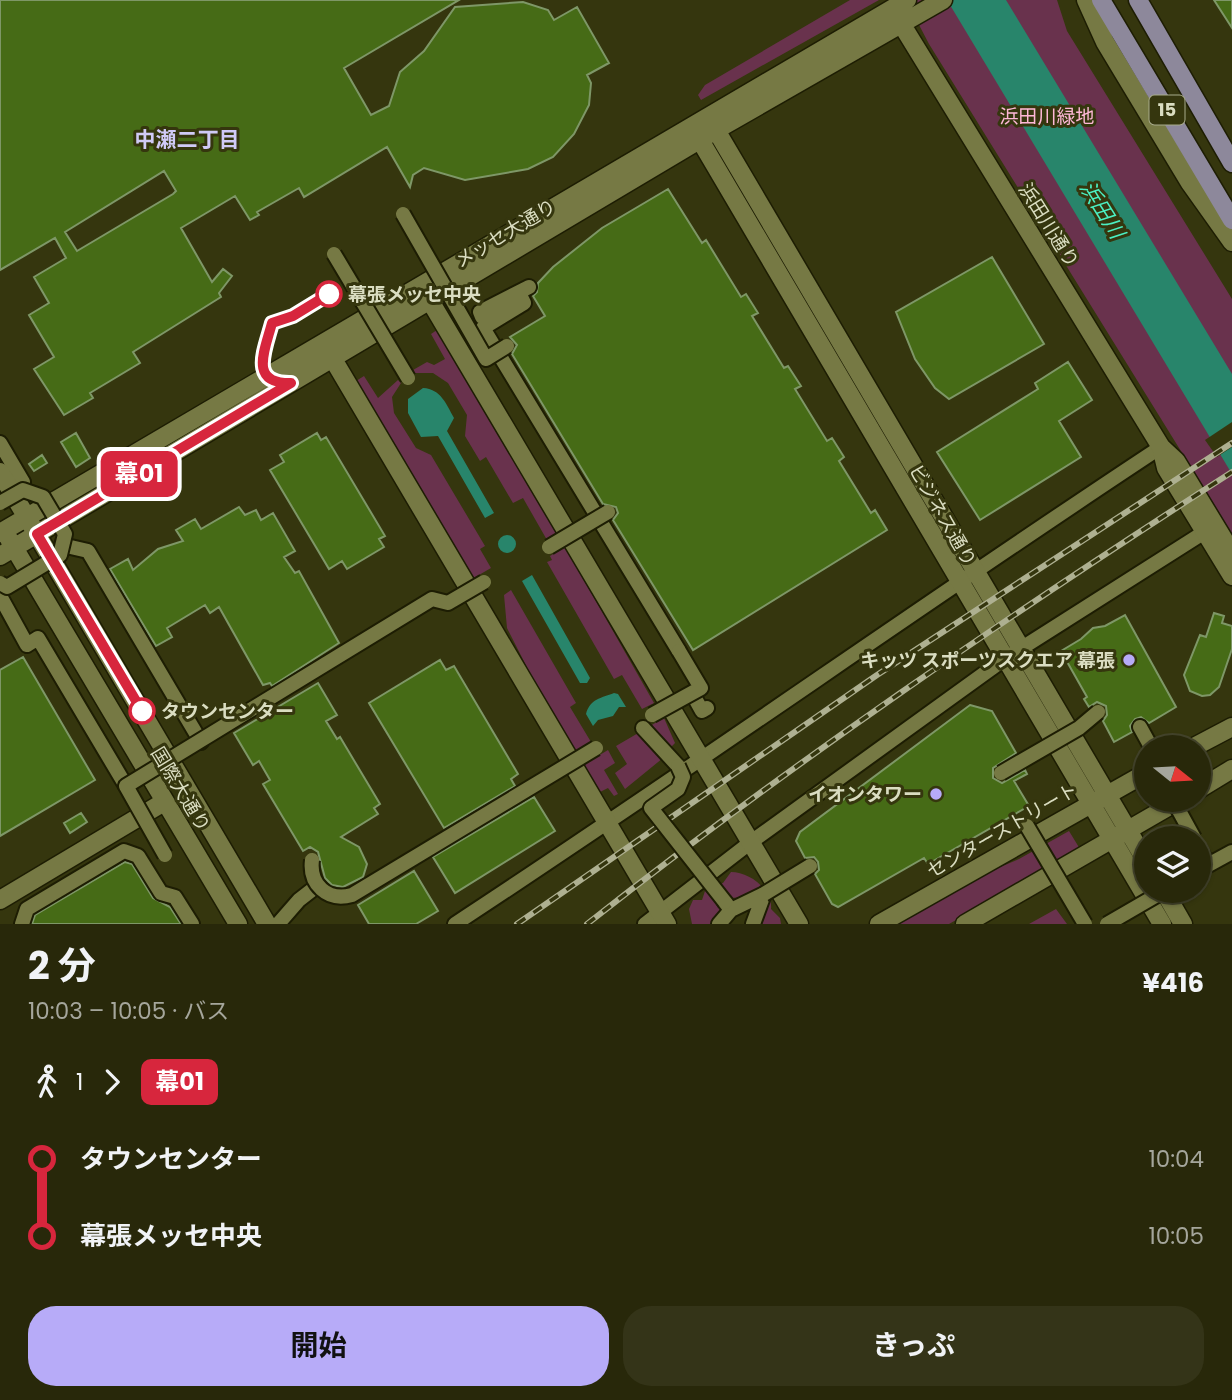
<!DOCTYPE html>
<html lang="ja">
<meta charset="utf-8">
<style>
:root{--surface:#28280a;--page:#343418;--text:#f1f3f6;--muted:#a5a69c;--line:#44442b;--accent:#b7abf8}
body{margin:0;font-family:Poppins,"Noto Sans JP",sans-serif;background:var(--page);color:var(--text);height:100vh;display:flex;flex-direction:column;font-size:26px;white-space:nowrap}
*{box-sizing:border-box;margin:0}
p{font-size:23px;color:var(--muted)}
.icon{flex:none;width:38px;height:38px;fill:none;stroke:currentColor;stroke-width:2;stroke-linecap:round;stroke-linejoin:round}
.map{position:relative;height:924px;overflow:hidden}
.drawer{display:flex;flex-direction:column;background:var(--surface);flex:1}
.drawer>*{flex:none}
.badge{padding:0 14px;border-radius:10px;font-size:24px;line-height:46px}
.needle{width:46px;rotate:108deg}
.fabs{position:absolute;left:1134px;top:735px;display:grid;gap:14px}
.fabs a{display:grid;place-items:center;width:77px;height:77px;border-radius:50%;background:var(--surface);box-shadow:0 2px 5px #0004,0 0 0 2px var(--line);font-size:35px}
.map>.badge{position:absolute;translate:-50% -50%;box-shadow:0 0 0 4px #fff}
.legs{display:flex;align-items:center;gap:10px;height:77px;padding:0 28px;font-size:23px}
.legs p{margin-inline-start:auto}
.head{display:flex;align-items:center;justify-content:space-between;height:119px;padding:0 28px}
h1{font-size:38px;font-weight:700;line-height:52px}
.button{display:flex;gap:14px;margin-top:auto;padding:14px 28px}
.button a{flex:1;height:80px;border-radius:28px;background:var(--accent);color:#111;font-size:28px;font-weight:700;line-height:80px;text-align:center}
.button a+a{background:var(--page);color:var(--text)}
ul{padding:0 28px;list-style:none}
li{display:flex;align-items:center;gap:24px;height:77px;font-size:26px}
li i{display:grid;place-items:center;width:10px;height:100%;margin:0 9px;background:currentColor}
li i::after{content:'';width:18px;height:18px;margin:-9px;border:5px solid;border-radius:50%;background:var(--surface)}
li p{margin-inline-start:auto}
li:first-child i{background:linear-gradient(#0000 50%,currentColor 0)}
li:last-child i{background:linear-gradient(currentColor 50%,#0000 0)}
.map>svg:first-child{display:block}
.green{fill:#69324d}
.water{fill:#28856b}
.pier{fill:#35360e}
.building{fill:#466b16;stroke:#7e9767;stroke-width:2;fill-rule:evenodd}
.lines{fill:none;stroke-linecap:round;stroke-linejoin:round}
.street-casing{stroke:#1d1d03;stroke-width:18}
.secondary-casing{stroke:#1d1d03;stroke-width:21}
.primary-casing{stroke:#1d1d03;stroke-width:21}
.street{stroke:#767944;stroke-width:14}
.secondary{stroke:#767944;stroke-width:18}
.primary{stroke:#8d889b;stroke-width:18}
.rail-casing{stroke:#aeb091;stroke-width:6}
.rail{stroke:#35360e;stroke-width:3.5;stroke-dasharray:10;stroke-linecap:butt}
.street-bridge-casing{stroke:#1d1d03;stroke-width:18;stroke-linecap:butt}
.street-bridge{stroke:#767944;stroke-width:14}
.line-1-casing{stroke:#fff;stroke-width:16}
.line-1{stroke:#d7263d;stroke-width:10}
.stop-1-dot{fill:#fff;stroke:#d7263d;stroke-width:3.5}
.poi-dot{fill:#b7abf8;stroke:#35360e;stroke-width:2.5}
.labels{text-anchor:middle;stroke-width:6;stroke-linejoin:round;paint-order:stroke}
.shield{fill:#35360e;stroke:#a8ab8b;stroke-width:2}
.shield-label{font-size:18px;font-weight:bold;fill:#daddc1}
.park-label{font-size:19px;fill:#feb8d7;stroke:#35360e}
.street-label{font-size:19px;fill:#daddc1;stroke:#35360e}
.stop-label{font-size:19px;font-weight:bold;fill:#daddc1;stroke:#35360e;text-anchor:start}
.poi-label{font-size:19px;font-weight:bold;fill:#daddc1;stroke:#35360e;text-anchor:end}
.neighbourhood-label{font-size:21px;font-weight:bold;fill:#d0caf6;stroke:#35360e}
.water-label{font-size:21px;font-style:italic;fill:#4befc2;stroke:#35360e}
</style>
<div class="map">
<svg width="1232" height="924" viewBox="0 0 1232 924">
<rect width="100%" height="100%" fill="#35360e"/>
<path class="green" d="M 850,0 L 879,0 L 701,100 L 698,95 L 705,85 Z
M 906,0 L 1057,0 L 1067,31 L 1232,299 L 1232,539 L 1219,520 L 1223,519 L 929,44 Z
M 437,330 L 559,534 L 547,540 L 523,498 L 513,503 L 486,457 L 480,461 L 465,436 L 467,415 L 448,383 L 433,373 L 415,373 L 413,370 L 427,362 L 434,365 L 445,359 L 431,334 Z
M 364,376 L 378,398 L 398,380 L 401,383 L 392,397 L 394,413 L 416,448 L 431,455 L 485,546 L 480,549 L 491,568 L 472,579 L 356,381 Z
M 565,547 L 654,703 L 642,709 L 622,675 L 614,679 L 547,562 L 552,560 L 550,556 Z
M 511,590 L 576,703 L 570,707 L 591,742 L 571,754 L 507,628 L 504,595 Z
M 664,718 L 675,743 L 669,749 L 650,726 Z
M 640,732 L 663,758 L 625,789 L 615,773 L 627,764 L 616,746 Z
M 608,750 L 615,763 L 604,770 L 618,794 L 614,796 L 608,788 L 600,792 L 583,765 Z
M 1069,831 L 1080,849 L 949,924 L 896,924 L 979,876 L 1019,859 Z
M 731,872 C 750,872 773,890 771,909 L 780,918 L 781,924 L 762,924 L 768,901 L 747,897 L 730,898 L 722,907 L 716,924 L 692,924 L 689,909 L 693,900 L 702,900 L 705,891 L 723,883 Z
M 1056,909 L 1067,924 L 1029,924 Z"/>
<path class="water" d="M 947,0 L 1006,0 L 1232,374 L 1232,474 Z
M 423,388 C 441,389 446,404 454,418 L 447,431 L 494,513 L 485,518 L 438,436 L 421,437 L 408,413 L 408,399 Z
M498 544a9 9 0 1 1 18 0a9 9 0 1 1-18 0Z
M 532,575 L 590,678 L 587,683 L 580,683 L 522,581 Z
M 614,693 L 618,694 L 626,707 L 619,707 L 613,716 L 598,720 L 593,726 L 586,714 C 590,699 601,698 614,693 Z"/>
<path class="pier" d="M 1232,422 L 1232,447 L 1217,457 L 1205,440 Z"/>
<path class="building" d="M 0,0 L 459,0 L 344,68 L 371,115 L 389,106 L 400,72 L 424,51 L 455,7 L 523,2 L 548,10 L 554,20 L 577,7 L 609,63 L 587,75 L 591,83 L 589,105 L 574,134 L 553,157 L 528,169 L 465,180 L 424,168 L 413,175 L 410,187 L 387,147 L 304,197 L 299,188 L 257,212 L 259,215 L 250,220 L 235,196 L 181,228 L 212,282 L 223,269 L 232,276 L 219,293 L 221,297 L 133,352 L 140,363 L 90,393 L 93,398 L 64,415 L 34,369 L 54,357 L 29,315 L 49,303 L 34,277 L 66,258 L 55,238 L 0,270 ZM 164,171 L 176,191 L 173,194 L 77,251 L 65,232 Z
M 1214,0 L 1232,0 L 1232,28 Z
M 668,189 L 702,243 L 706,240 L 741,297 L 746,294 L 758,313 L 752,316 L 784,368 L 788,366 L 801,386 L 795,389 L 827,441 L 832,438 L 844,457 L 839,461 L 871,513 L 875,510 L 887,530 L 693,650 L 613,520 L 618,513 L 616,507 L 603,504 L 512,354 L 517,345 L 510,337 L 545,316 L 533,296 L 537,292 L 538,283 L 553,267 L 602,228 Z
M 992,257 L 1044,344 L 949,399 L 935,388 L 915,359 L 896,312 Z
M 1068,362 L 1092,400 L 1059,421 L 1081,457 L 980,520 L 937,452 L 1038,389 L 1035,383 Z
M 76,433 L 90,458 L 76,467 L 61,442 Z
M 317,433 L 321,440 L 326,437 L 385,536 L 379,539 L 384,547 L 347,569 L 342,561 L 329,569 L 270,470 L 284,462 L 280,455 Z
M 42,455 L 47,463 L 34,471 L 29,464 Z
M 239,507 L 245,515 L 256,510 L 261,520 L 273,513 L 295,551 L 284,557 L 295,573 L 299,571 L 339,643 L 272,686 L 270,683 L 263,685 L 219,607 L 210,613 L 205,605 L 167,628 L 172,637 L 156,646 L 110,569 L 128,559 L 133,570 L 158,549 L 183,541 L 176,530 L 195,519 L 201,529 Z
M 1214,613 L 1224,616 L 1222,623 L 1232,626 L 1232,649 L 1219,687 L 1210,695 L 1202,696 L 1190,691 L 1184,675 L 1200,635 L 1206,637 Z
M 1125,615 L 1176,707 L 1149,723 L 1141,717 L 1135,719 L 1130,726 L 1132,732 L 1114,742 L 1103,721 L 1107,715 L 1106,706 L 1097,702 L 1089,707 L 1084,699 L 1087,697 L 1061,651 L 1081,639 L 1093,628 L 1105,626 Z
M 23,657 L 95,780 L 0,836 L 0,670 Z
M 440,660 L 446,670 L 454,666 L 518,774 L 511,779 L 515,786 L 444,828 L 369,703 Z
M 318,683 L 337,715 L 326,721 L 337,739 L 340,737 L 380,804 L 374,808 L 378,814 L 341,837 L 359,847 L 367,864 L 363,877 L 343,887 L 332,885 L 325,878 L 318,852 L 310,847 L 303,851 L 263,784 L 270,780 L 259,761 L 253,765 L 234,733 Z
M 970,705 L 992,711 L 1016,753 L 993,768 L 993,778 L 1002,783 L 1025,770 L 1027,774 L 1014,781 L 1029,806 L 928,864 L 924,858 L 838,907 L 832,904 L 815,874 L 819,870 L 818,862 L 814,857 L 805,858 L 796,841 L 800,832 Z
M 534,797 L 555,831 L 455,893 L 433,857 Z
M 81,813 L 87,822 L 70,833 L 64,823 Z
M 125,862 L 132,864 L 153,898 L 170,907 L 181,924 L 32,924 L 35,915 Z
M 414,871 L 438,911 L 416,924 L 369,924 L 358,905 Z"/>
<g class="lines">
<defs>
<path id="street" d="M 529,287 L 480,312 L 482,317 L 521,297 L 524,303 L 483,328 L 679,651
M 0,443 L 23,482
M 62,545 L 88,551 L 201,742
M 0,596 L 27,645 L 38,638 L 126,786
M 692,693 L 702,711 L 707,708
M 1140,727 L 1151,747
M 643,728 L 678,766
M 1199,848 L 1208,865
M 1199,870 L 1232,852
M 725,902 L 731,910 L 764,894
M 22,924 L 27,909 L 124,851 L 138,856 L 161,893 L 175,897 L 192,924
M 278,924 L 299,900 L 317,886
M 455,924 C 693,768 924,603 1161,447
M 645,924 L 751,842 L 1003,660 L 1214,526
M 719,924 L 731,910
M 753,924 L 764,894"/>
<path id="secondary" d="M 1086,0 L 1105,42 L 1190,183 L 1232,242
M 902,25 L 1161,447 L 1176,461 L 1232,553
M 708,124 L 716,130 L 1146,861
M 697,130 L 700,140 L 1162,924
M 426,294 L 799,924
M 335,347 L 333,359 L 667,924
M 1161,447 L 1166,468 L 1232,576
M 0,472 L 267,924
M 0,533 L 907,0
M 9,539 L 238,924
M 0,556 L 716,130 L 943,0
M 1194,747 L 1232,727
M 1199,789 L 1232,769
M 1164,891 L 1183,924
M 0,900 L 164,802
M 879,924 L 1146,773
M 965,924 L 1180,800"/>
<path id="primary" d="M 1101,0 L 1232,220
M 1138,0 L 1232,163"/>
</defs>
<use href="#street" class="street-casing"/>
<use href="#secondary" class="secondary-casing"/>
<use href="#primary" class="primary-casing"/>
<use href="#street" class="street"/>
<use href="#secondary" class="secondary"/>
<use href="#primary" class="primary"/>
<defs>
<path id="rail" d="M 517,924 L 877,675 L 1232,443
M 587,924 C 793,762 1011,614 1232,472"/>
</defs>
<use href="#rail" class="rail-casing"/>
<use href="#rail" class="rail"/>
<defs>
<path id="street-bridge" d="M 403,214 L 486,359 L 507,346
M 334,254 L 408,378
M 0,503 L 23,490 L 43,497 L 65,534 L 60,555 L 7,587 L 0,583
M 549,547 L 608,512
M 652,715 L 701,688 L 679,651
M 678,766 L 683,777 L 678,789 L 651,808 L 725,902
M 1001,773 L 1079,728 L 1098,712
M 1176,800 L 1179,805 L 1177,807 L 1194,838
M 1027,826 L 1085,924
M 165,855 L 126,786 L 432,599 L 448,603 L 484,582
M 312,860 C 309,884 327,902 352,895 L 596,748
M 764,894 L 810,866
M 1107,924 L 1164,891"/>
</defs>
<use href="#street-bridge" class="street-bridge-casing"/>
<use href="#street-bridge" class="street-bridge"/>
</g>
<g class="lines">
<defs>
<path id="line-1" d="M 142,711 L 37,534 L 291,383 C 248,384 265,350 272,323 L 293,316 L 329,294"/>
</defs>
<use href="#line-1" class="line-1-casing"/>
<use href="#line-1" class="line-1"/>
</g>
<g class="stop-1-dot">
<circle cx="329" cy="294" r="12"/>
<circle cx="142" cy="711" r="12"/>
</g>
<g class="poi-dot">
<circle cx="1129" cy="660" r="7"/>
<circle cx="936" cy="794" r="7"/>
</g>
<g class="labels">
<rect class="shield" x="1149.5" y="95.5" width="35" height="29" rx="5"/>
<g class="shield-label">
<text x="1167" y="116">15</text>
</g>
<g class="park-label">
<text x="1047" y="123">浜田川緑地</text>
</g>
<g class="street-label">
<text transform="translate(1049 225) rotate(58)" y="7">浜田川通り</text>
<text transform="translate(505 233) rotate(-31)" y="7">メッセ大通り</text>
<text transform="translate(943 515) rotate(60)" y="7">ビジネス通り</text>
<text transform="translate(181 789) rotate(59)" y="7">国際大通り</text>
<text transform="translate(1002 830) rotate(-30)" y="7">センターストリート</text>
</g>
<g class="stop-label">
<text x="348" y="301">幕張メッセ中央</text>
<text x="161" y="718">タウンセンター</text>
</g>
<g class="poi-label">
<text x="1115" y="667">キッツ スポーツスクエア 幕張</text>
<text x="922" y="801">イオンタワー</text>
</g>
<g class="neighbourhood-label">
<text x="187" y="147">中瀬二丁目</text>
</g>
<g class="water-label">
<text transform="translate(1102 210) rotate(58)" y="7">浜田川</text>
</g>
</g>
</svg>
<div class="fabs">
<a><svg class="needle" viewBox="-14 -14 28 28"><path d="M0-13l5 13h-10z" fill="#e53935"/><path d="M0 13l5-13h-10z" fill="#a5a69c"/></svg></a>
<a><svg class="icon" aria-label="layers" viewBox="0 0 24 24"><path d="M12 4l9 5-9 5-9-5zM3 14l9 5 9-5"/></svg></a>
</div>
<b class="badge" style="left:139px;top:474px;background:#d7263d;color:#fff">幕01</b>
</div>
<section class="drawer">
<div class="head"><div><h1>2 分</h1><p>10:03 – 10:05 · バス</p></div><b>¥416</b></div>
<div class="legs"><svg class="icon" aria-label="walk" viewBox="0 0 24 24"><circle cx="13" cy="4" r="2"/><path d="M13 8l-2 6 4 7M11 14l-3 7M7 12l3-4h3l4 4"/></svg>1<svg class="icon" aria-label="forward" viewBox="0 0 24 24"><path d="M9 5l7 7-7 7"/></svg><b class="badge" style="background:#d7263d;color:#fff">幕01</b></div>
<ul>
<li><i style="color:#d7263d"></i><b>タウンセンター</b><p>10:04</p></li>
<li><i style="color:#d7263d"></i><b>幕張メッセ中央</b><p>10:05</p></li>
</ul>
<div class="button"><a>開始</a><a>きっぷ</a></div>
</section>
